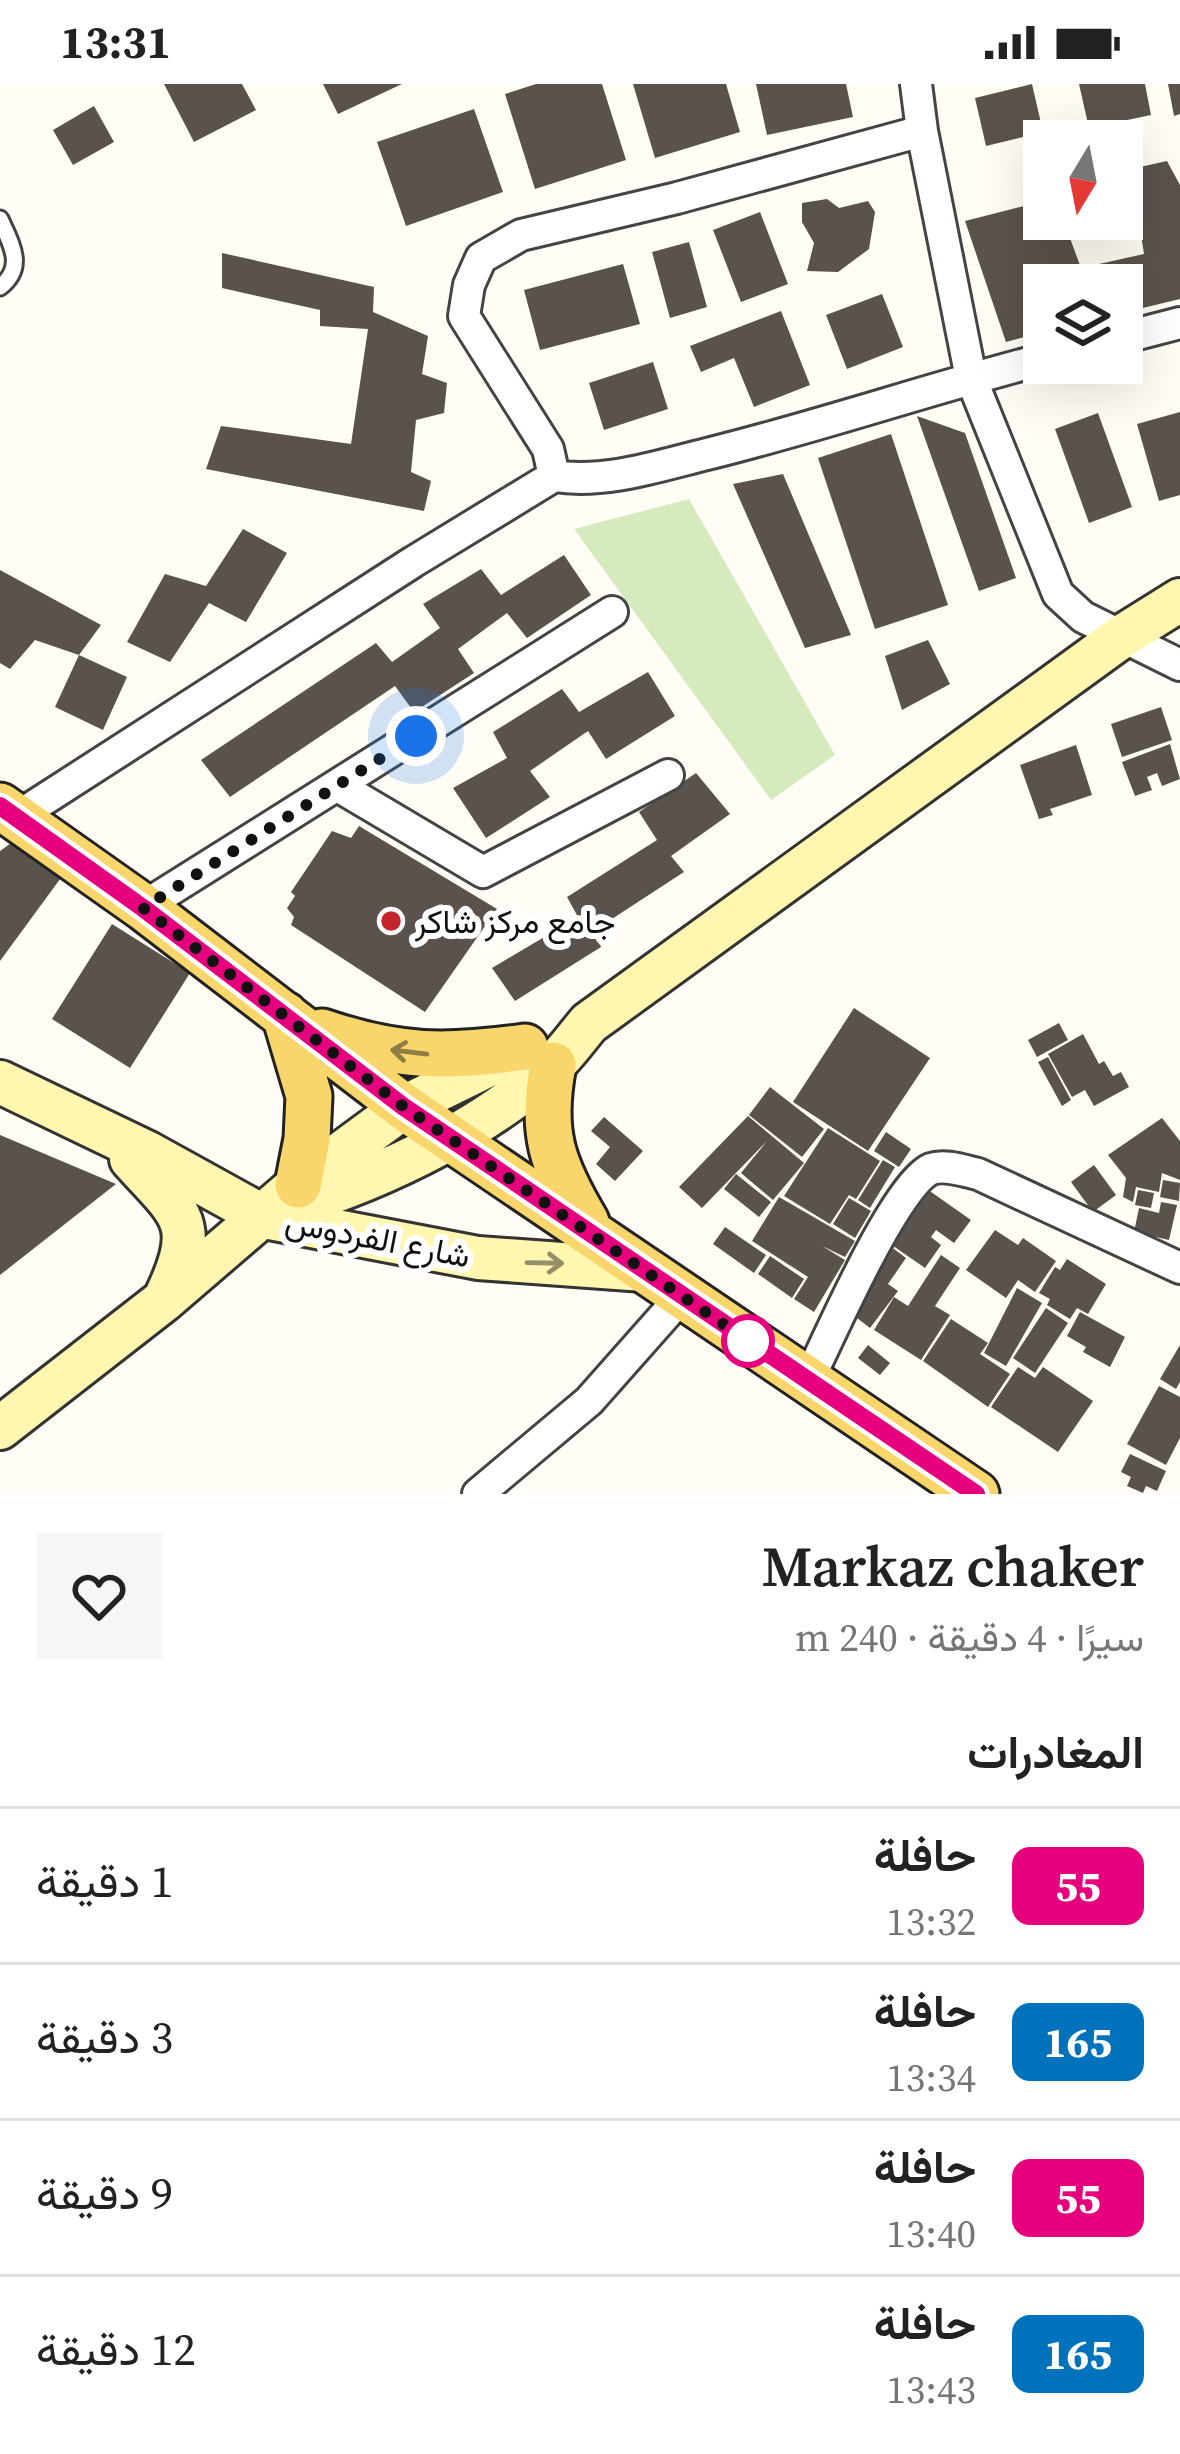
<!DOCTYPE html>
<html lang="ar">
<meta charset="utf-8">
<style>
:root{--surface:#fff;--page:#f6f6f6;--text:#222;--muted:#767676;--line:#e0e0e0}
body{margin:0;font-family:"Source Serif 4",Vazirmatn,serif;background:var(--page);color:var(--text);direction:rtl;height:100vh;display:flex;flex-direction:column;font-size:45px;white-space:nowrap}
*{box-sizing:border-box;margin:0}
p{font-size:39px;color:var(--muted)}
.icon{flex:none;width:66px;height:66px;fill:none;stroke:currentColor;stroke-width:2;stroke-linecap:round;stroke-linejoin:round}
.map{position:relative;height:1410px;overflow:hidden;direction:ltr}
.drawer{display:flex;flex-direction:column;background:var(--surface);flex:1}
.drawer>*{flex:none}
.badge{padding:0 24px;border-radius:18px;font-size:42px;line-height:78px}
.needle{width:78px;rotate:190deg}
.tools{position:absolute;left:1023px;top:36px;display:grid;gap:24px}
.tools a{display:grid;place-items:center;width:120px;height:120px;border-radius:0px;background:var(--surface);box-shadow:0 12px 48px #0002;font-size:60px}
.you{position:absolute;width:60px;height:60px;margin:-30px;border:9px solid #fff;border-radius:50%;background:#1a73e8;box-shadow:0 0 0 18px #1a73e833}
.map>.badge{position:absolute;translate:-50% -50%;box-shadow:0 0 0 6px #fff}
h2{padding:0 36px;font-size:45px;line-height:108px}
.round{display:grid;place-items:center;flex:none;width:126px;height:126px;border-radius:0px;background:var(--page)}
.headline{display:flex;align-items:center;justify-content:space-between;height:204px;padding:0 36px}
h1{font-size:57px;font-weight:600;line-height:90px}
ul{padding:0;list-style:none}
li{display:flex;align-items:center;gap:36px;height:156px;padding:0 36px;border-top:3px solid var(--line)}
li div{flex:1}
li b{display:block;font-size:45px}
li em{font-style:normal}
li .badge{min-width:132px;font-weight:700;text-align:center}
.status{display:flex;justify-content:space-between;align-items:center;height:84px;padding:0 60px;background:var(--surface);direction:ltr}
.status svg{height:33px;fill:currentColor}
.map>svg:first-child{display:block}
.green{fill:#d5ebbd}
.building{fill:#5a524d}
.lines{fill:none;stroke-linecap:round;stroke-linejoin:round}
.lane-casing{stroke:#444;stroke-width:21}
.street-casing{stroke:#444;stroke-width:36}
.secondary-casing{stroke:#333;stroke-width:48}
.primary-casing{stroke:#222;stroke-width:51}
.lane{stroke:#fff;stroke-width:15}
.street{stroke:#fff;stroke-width:30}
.secondary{stroke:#fff6b0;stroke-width:42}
.primary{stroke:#f9d66b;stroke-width:45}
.oneway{stroke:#917d42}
.oneway2{stroke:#948f68}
.line-casing{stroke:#fff;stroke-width:27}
.line{stroke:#e6007e;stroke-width:18}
.walk{stroke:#111;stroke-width:12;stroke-dasharray:0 21.6}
.poi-dot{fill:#c4262e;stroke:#fff;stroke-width:4.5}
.stop-dot{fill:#fff;stroke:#e6007e;stroke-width:6}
.labels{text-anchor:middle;stroke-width:12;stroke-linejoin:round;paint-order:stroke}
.poi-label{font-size:33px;fill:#111;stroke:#fff;text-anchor:start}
.street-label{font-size:33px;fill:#111;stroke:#fff}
</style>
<div class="status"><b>13:31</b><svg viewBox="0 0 49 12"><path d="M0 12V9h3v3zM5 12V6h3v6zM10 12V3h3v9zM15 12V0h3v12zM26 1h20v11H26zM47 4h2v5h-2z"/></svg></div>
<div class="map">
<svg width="1180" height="1410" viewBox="0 0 1180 1410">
<rect width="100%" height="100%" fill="#fffdf5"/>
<path class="green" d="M 689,415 L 835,671 L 771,716 L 574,445 Z"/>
<path class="building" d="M 164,0 L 242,0 L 256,26 L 194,58 Z
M 323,0 L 402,0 L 338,30 Z
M 536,0 L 602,0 L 626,76 L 535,105 L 505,10 Z
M 633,0 L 726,0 L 740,48 L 655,74 Z
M 756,0 L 846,0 L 853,33 L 767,51 Z
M 1032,0 L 1043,48 L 986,62 L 975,14 Z
M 1079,0 L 1145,0 L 1151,31 L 1089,44 Z
M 1168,0 L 1180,0 L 1180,30 L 1174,32 Z
M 94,22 L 114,58 L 73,81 L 53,46 Z
M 474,25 L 503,108 L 406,142 L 377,58 Z
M 1167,77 L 1180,101 L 1180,215 L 1122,229 L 1122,201 L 1044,201 L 1044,248 L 1006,258 L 965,137 L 1044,117 L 1044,135 L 1063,135 L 1081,184 L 1144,170 L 1131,85 Z
M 827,115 L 839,124 L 868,117 L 875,128 L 869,165 L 838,188 L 807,187 L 814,159 L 802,138 L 802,119 Z
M 760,128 L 788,200 L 741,218 L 713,146 Z
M 689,158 L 707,223 L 670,234 L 652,168 Z
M 222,169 L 374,203 L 373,228 L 428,252 L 422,290 L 447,299 L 444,329 L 416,336 L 411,388 L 431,397 L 424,427 L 206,385 L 221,342 L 351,360 L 368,245 L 320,242 L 320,226 L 222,204 Z
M 623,180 L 640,240 L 540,266 L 524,206 Z
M 882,210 L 903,263 L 847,285 L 826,231 Z
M 781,227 L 810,301 L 754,323 L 734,274 L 701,288 L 690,262 Z
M 653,278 L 668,325 L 604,346 L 589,299 Z
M 1180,328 L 1180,411 L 1159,417 L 1137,340 Z
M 1098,329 L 1132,423 L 1089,439 L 1055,345 Z
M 917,332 L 965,349 L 1016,494 L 979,507 Z
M 891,350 L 948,521 L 875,545 L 818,374 Z
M 783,390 L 851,551 L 805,564 L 733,400 Z
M 243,445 L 287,469 L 246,538 L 209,519 L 170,578 L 127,558 L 165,490 L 206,502 Z
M 564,471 L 591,511 L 527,554 L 507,529 L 458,565 L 474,589 L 414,628 L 395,602 L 230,713 L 201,676 L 376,559 L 392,578 L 440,544 L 423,520 L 481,485 L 501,511 Z
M 0,486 L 101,541 L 79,571 L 35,556 L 10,585 L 0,579 Z
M 928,556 L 950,600 L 902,626 L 885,572 Z
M 79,571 L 127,593 L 103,646 L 55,623 Z
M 648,588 L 675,632 L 606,675 L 588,647 L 530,687 L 550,713 L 486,754 L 453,704 L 507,674 L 493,648 L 562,605 L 579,628 Z
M 1161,623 L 1172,656 L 1122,673 L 1111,640 Z
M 1170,660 L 1180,695 L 1162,702 L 1157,689 L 1147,693 L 1152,706 L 1135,712 L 1122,678 Z
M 1076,661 L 1092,711 L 1050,725 L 1053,731 L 1039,735 L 1020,681 Z
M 696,689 L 730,730 L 671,772 L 684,788 L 595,846 L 601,863 L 515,917 L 492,884 L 578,833 L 567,813 L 657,756 L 639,728 Z
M 359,742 L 497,825 L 425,928 L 291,841 L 294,833 L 287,824 L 295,812 L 291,808 L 332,747 L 351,754 Z
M 14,757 L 63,791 L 0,877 L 0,767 Z
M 112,840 L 190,889 L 130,984 L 52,935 Z
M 854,924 L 930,974 L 868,1067 L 793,1018 Z
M 1059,939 L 1068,956 L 1037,973 L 1028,956 Z
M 1083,950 L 1099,980 L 1104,977 L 1113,992 L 1121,988 L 1129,1003 L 1094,1022 L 1085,1006 L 1072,1013 L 1048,970 Z
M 1048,973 L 1071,1016 L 1062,1022 L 1038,978 Z
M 770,1003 L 824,1045 L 802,1073 L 749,1031 Z
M 748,1032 L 804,1079 L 773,1116 L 741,1089 L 767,1057 L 702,1124 L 679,1103 Z
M 604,1033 L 643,1067 L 615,1097 L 596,1080 L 610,1063 L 591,1047 Z
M 1162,1034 L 1180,1057 L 1180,1096 L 1162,1089 L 1159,1108 L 1136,1103 L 1133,1118 L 1123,1113 L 1126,1094 L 1108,1071 Z
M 828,1044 L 880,1077 L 856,1115 L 849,1111 L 830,1140 L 784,1112 Z
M 886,1048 L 911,1065 L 899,1083 L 874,1067 Z
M 0,1051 L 116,1100 L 0,1191 Z
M 883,1076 L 895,1083 L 870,1124 L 858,1116 Z
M 1094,1081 L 1116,1111 L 1093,1128 L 1071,1098 Z
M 736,1090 L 771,1118 L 759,1133 L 724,1105 Z
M 1163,1096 L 1180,1099 L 1179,1117 L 1160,1113 Z
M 924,1103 L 971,1136 L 954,1159 L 936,1146 L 931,1153 L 941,1161 L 925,1184 L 886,1157 Z
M 1138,1106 L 1154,1109 L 1151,1124 L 1135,1121 Z
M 779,1113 L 855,1157 L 845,1173 L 822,1162 L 845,1176 L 814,1228 L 794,1215 L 808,1193 L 752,1157 Z
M 849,1114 L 871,1127 L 855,1154 L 833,1140 Z
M 1161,1118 L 1177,1121 L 1169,1156 L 1134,1148 L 1139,1124 L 1159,1129 Z
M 725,1143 L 766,1171 L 754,1189 L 713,1160 Z
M 995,1146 L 1018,1161 L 1023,1154 L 1056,1177 L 1035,1208 L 1018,1196 L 1006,1214 L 966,1186 Z
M 890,1162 L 906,1174 L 888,1200 L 898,1207 L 870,1244 L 844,1224 Z
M 941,1171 L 960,1184 L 935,1222 L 950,1231 L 921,1276 L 874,1246 L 894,1213 L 908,1222 Z
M 770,1172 L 804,1195 L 792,1214 L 758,1190 Z
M 1067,1175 L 1106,1200 L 1088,1230 L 1077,1224 L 1070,1235 L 1047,1221 L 1050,1215 L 1039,1209 L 1055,1183 L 1060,1186 Z
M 1017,1204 L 1042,1219 L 1006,1282 L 984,1269 Z
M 1046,1224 L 1068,1239 L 1035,1289 L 1013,1274 Z
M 1080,1228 L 1125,1253 L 1110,1283 L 1083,1268 L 1086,1263 L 1067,1252 Z
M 951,1235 L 988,1259 L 980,1270 L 1010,1290 L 988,1323 L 923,1277 Z
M 868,1261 L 890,1279 L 880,1291 L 858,1274 Z
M 1180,1261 L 1180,1298 L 1176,1305 L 1160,1295 Z
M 1018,1283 L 1035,1294 L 1043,1283 L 1093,1317 L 1058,1368 L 991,1323 Z
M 1159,1302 L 1180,1313 L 1180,1354 L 1166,1381 L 1127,1360 Z
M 1130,1370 L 1166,1387 L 1157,1407 L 1146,1402 L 1143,1409 L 1127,1402 L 1131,1393 L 1121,1388 Z"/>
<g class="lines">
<defs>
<path id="lane" d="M 0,135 C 11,160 26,183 0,203"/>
<path id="street" d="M 916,0 L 922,47 L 971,294 L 1058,510 L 1083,533 L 1180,581
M 1122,254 L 1180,239
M 554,392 L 548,365 L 464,232 L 469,201 L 481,174 L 521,151 L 677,114 L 922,47
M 338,702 L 483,788 L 668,691
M 17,733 L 413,478 L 554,392 C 605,400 658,382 707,370 C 821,342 931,304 1044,275
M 143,823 L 612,528
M 808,1297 C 828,1256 895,1101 931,1085 C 945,1080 964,1087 978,1090 L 1180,1184
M 478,1410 L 589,1317 L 682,1212"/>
<path id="secondary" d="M 0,998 L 148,1069 L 264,1133 L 478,1174 L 644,1186
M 131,1075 C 180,1130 202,1137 166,1212
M 273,1126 C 363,1104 485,1046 552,982 C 566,969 577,953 589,939 L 1124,551 L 1180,516
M 0,1344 L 163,1217 L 298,1101 L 404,1023 L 515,968"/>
<path id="primary" d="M 0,722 L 143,823 L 404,1023 L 976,1410
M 285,931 L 309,1012 L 307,1055 L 298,1101
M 322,948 C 399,974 446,974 525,963
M 553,981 C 540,1048 552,1081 586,1138"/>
</defs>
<use href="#lane" class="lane-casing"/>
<use href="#street" class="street-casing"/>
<use href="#secondary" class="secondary-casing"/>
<use href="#primary" class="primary-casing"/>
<use href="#lane" class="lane"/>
<use href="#street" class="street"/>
<use href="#secondary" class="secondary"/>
<use href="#primary" class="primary"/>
</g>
<defs><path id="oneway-shaft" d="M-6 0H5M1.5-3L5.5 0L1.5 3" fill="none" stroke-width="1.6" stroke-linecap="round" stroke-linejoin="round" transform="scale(3)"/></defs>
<use class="oneway" href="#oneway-shaft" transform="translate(409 968) rotate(-173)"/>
<use class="oneway2" href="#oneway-shaft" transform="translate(545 1179) rotate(1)"/>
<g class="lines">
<defs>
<path id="line" d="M 0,722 L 143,824 L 404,1023 L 976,1410"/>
</defs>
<use href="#line" class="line-casing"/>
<use href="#line" class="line"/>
<path class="walk" d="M 416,652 L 143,824 L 404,1023 L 748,1257"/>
</g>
<circle class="poi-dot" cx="391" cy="837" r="12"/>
<circle class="stop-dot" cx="748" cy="1257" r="24"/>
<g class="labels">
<g class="poi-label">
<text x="415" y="849">جامع مركز شاكر</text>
</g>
<g class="street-label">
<text transform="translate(378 1154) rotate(11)" y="12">شارع الفردوس</text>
</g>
</g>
</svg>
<div class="tools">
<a><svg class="needle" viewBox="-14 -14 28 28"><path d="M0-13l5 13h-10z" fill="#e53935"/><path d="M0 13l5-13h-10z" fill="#767676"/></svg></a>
<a><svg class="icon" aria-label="layers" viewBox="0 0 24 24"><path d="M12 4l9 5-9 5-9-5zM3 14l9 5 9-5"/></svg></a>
</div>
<div class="you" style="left:416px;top:652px"></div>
</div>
<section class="drawer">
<div class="headline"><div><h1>Markaz chaker</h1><p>سيرًا · 4 دقيقة · 240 m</p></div><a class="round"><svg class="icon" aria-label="heart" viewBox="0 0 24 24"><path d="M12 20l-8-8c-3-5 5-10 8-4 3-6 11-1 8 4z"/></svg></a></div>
<h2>المغادرات</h2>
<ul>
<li><span class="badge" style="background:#e6007e;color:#fff">55</span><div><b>حافلة</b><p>13:32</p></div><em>1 دقيقة</em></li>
<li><span class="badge" style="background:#0072bc;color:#fff">165</span><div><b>حافلة</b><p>13:34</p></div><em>3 دقيقة</em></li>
<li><span class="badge" style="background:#e6007e;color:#fff">55</span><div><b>حافلة</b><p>13:40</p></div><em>9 دقيقة</em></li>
<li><span class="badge" style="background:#0072bc;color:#fff">165</span><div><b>حافلة</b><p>13:43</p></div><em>12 دقيقة</em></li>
</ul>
</section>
